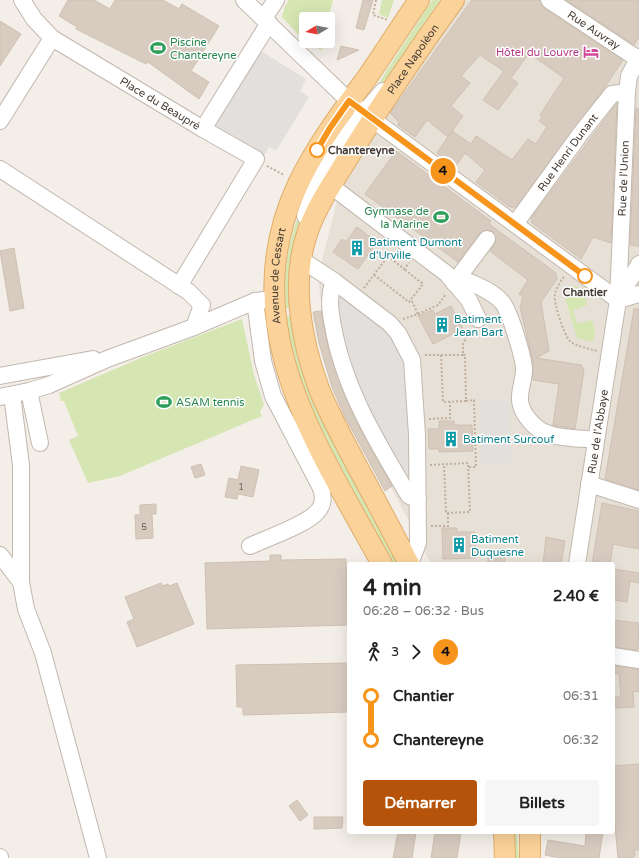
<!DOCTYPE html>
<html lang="fr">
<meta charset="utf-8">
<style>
:root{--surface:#fff;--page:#f6f6f6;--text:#222;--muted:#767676;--accent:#b45309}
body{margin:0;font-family:"Varela Round",sans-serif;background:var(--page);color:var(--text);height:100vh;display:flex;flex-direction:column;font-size:15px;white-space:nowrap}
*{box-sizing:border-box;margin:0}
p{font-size:13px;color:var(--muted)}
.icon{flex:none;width:22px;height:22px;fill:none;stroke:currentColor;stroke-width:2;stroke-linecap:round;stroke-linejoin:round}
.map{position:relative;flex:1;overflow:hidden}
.details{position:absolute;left:347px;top:562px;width:268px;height:272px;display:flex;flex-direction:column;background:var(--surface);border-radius:4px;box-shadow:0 4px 16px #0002}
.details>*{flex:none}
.badge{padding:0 8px;border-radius:13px;font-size:14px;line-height:26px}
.needle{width:26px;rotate:260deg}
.buttons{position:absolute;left:299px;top:12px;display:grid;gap:8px}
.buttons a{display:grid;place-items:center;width:36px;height:36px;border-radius:4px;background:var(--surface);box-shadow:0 4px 16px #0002;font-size:20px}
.map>.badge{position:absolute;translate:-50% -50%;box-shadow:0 0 0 2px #fff}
.legs{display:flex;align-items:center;gap:6px;height:44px;padding:0 16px;font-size:13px}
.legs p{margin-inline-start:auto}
.summary{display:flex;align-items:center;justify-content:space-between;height:68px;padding:0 16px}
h1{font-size:22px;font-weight:800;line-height:30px}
.action{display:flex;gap:8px;margin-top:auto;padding:8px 16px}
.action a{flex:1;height:46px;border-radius:4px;background:var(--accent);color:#fff;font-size:16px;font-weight:800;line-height:46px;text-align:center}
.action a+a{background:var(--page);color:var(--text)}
ul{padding:0 16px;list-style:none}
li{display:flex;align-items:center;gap:14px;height:44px;font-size:15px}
li i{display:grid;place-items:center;width:6px;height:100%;margin:0 5px;background:currentColor}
li i::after{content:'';width:10px;height:10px;margin:-5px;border:3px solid;border-radius:50%;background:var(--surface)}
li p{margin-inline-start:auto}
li:first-child i{background:linear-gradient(#0000 50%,currentColor 0)}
li:last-child i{background:linear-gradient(currentColor 50%,#0000 0)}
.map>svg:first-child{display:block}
.residential{fill:#e7e0d6}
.green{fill:#d5e6b2}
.parking{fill:#e2dfdd}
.building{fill:#d8ccc1;stroke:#cfc0b1}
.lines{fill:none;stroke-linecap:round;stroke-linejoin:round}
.minor-casing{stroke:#c2b8ae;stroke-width:18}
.major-casing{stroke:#e0ad6a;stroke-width:22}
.path{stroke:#c0af9c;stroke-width:2;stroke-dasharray:2 2;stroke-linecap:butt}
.minor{stroke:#fff;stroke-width:16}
.major{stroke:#fbd39a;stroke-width:20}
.line-1-casing{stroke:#fff;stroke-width:9}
.line-1{stroke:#f6941c;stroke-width:6}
.stop-1-dot{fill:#fff;stroke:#f6941c;stroke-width:2}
.labels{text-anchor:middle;stroke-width:3;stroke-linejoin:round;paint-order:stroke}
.number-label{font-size:9px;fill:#6b625a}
.street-label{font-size:11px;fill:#473e37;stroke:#fff}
.leisure-label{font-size:11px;fill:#27864d;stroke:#fff;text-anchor:start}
.hotel-label{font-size:11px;fill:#b23c85;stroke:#fff;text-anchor:end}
.stop-label{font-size:11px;font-weight:bold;fill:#473e37;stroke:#fff;text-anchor:start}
.culture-label{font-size:11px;fill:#0d838f;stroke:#fff;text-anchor:start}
</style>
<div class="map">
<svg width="639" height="858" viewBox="0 0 639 858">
<rect width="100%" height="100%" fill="#f3eee8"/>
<path class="residential" d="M 466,0 L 639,0 L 639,858 L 618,858 L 613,801 L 613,564 L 431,564 L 347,402 L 325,338 L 318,276 L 345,170 Z"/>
<path class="green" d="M 289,0 L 333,0 L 328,20 L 306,19 L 306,41 L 324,41 L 326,46 L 320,50 L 314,44 L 308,45 L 282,17 L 285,6 Z
M 382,0 L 394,0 L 388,18 L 379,14 Z
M 432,0 L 440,0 L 383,83 L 380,81 Z
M 298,217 L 301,218 L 292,254 L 291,307 L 286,308 C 283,277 287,245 298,217 Z
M 574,285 L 584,292 L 587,305 L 573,310 L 577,324 L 592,320 L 595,331 L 593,342 L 577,338 L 565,298 Z
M 291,316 L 400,564 L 393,564 C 351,485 299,407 286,317 Z
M 242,319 L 254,375 L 264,404 L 260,412 L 262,416 L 120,476 L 88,483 L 69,440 L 78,436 L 64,401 L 61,401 L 59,393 L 143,357 Z
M 514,833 L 517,833 L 519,858 L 515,858 Z"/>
<path class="parking" d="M 259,50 L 306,79 L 300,91 L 309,97 L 276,151 L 269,147 L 261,160 L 207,127 Z
M 334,288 L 389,330 L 406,360 L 413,489 L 382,441 L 346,363 Z
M 480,400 L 510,400 L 511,463 L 481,464 Z"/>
<path class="building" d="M 68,0 L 94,0 L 110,9 L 115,0 L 163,0 L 179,9 L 182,4 L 219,26 L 191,71 L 209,82 L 199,99 L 148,62 L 146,64 L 76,29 L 77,27 L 59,16 Z
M 363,0 L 373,0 L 364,30 L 356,28 Z
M 472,0 L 540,0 L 544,8 L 623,60 L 601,93 L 516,207 L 510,207 L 476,182 L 485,170 L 465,153 L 455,167 L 437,153 L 452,131 L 471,144 L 476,136 L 512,160 L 528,139 L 536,144 L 547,127 L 539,121 L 542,117 L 540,115 L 564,78 L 529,53 L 511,78 L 518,83 L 498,110 L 483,100 L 504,71 L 480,55 L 461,76 L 470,83 L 451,106 L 463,116 L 460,120 L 448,137 L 427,120 L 415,137 L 398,125 L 399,122 L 390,113 Z
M 566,0 L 639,0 L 639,37 L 634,45 Z
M 0,21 L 21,34 L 0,66 Z
M 341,46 L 359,50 L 337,60 Z
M 617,103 L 611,243 L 593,237 L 581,259 L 532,223 L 531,218 Z
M 636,108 L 639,109 L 639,246 L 630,245 Z
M 396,151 L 491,221 L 489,224 L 556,273 L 557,279 L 541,302 L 549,351 L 536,358 L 581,365 L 584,370 L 575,429 L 553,425 L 559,384 L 533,380 L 533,362 L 520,307 L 523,297 L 519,294 L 528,280 L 490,251 L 496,241 L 493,232 L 488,230 L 480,233 L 458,262 L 365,194 Z
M 357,227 L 377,242 L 358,269 L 333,252 L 342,239 L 346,242 Z
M 14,248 L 24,308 L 10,311 L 0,251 Z
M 451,306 L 463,329 L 433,344 L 418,316 L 433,310 L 435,314 Z
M 634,309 L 639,309 L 639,490 L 605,479 Z
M 321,311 L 329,352 L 345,397 L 365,439 L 392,486 L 385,491 L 344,415 L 332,387 L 319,343 L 313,312 Z
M 439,421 L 454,421 L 454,425 L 472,425 L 473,451 L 439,452 L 439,449 L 429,449 L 428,429 L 439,429 Z
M 201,464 L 205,475 L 195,478 L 191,467 Z
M 241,466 L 259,470 L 253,497 L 238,494 L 237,499 L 225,497 L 229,478 L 238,480 Z
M 602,503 L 639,511 L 639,549 L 613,544 L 610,564 L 592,564 Z
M 156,504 L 156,514 L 152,514 L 153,538 L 136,539 L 135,515 L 140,515 L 140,505 Z
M 442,528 L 457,528 L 457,532 L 475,532 L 476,558 L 443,559 Z
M 546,537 L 565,541 L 561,564 L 543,564 Z
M 488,549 L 504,549 L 505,564 L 488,564 Z
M 270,555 L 281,555 L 281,560 L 346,559 L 348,625 L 207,629 L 205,563 L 270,561 Z
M 613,569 L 639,573 L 639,583 L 630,581 L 627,602 L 613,600 Z
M 161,583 L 162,586 L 168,584 L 169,586 L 177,583 L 194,624 L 137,647 L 127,622 L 134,619 L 125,597 Z
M 613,620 L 639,623 L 638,650 L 613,647 Z
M 349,663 L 349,712 L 243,715 L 243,707 L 237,707 L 236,665 Z
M 613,666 L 639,669 L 639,692 L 633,691 L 634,707 L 613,708 L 613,697 L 621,697 L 619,674 L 613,673 Z
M 639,764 L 639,850 L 634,850 L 635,856 L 631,858 L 618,858 L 613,804 L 613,766 Z
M 297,800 L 308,815 L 300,821 L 289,806 Z
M 314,817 L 343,817 L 342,828 L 314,829 Z
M 398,832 L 416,832 L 412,858 L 393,858 Z
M 435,832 L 461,832 L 457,858 L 431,858 Z
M 586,832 L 603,832 L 599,858 L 561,858 L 545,855 L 548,840 L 585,846 Z"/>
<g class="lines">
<defs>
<g id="minor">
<path id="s1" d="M 22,0 L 34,19 L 52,38 L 203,129 L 269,23"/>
<path d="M 244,0 L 349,101 L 372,119 L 618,300"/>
<path id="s2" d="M 549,0 L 638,59"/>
<path d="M 264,18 L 276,0"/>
<path d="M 0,121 L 52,38"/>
<path d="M 0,169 L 189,292 L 202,305 L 194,327"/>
<path d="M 331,186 L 447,274 L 469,300 L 478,319"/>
<path d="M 305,216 C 318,173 353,124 383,91"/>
<path id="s3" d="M 515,224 L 581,133 L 612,94 L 627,92"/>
<path d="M 302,260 L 334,281 L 389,323 L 398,333 L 412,360 L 417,435 L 418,543 L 410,564"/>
<path d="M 459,277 C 472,284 490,289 501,301 C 509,308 524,358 524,370 C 524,379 520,388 520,397 C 519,410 531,425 542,431 C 557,439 580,438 596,440"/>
<path d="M 334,281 C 328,296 330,311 333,326 C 344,389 377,442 409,496 L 418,498"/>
<path d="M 454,283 L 487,239"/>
<path d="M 179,286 L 256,159 L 203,129"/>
<path d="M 618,298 C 625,286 633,276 639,264"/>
<path d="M 618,300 L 639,294"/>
<path d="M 0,376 L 93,359"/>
<path d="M 29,391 L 40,443"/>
<path d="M 12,395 L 21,465 L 21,582 L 26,609 L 43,653 L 98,858"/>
<path d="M 0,397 L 29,391 L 49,385 L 107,359 L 194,327 L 255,301 L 264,300"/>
<path d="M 589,484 L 639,500"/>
<path d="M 250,546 C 267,538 306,525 317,512 C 324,505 324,495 320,486 L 273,396 L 263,361 L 255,301"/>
<path d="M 0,555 L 21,582"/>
<path id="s4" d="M 577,564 L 618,300 L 627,92 L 629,76 L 639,57"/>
<path d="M 613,656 L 639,660"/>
<path d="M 0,857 L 0,858"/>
</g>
<g id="major">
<path id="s5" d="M 382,564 C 317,445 232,324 298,184 C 316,146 341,113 366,79 C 384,53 401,26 419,0"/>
<path id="s6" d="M 409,564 C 392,531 375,499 357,466 C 344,441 330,416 319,389 C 301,340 290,281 308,231 C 318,203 336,178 351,153 C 384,100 418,50 454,0"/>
<path d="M 504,832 L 505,858"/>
<path d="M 530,832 L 530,858"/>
</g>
</defs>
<use href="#minor" class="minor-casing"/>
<use href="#major" class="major-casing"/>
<path class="path" d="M 376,0 L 373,15 L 388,20
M 267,166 L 284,175
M 374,275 L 409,302 L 423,284 L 404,269
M 564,277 C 560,282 556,288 555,294 C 553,302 564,335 570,341 C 577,347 588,348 597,351
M 364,288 L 388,256 L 404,269 L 409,263
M 418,314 L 438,305 L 446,294
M 403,319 L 418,314 L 411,299
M 425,355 L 463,355 L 463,344 L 470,329
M 441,355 L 443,402 L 466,401 L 465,355 L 463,355
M 466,401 L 474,400 L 476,467 L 468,467
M 429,419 L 450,418 L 450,402
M 430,465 L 468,463 L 470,512 L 446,513 L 444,464
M 431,526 L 448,526 L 448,513"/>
<use href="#minor" class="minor"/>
<use href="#major" class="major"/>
</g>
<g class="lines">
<defs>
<path id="line-1" d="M 317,150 L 330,128 L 349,101 L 585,276"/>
</defs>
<use href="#line-1" class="line-1-casing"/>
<use href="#line-1" class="line-1"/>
</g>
<defs>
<symbol id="stadium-bare" viewBox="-9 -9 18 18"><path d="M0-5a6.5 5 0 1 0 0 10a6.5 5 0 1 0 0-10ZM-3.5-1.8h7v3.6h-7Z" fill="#2e9e5b" stroke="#fff" stroke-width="2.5" paint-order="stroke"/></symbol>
<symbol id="hotel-bare" viewBox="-9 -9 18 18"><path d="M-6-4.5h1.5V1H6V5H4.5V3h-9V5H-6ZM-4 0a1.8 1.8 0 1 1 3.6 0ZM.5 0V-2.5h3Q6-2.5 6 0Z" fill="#d1479c" stroke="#fff" stroke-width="2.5" paint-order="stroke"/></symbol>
<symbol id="building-bare" viewBox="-9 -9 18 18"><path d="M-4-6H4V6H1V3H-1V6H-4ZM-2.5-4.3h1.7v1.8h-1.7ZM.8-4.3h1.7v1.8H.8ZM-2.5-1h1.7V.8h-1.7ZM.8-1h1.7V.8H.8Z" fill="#0f9aa8" stroke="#fff" stroke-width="2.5" paint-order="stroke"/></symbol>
</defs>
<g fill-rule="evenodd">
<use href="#stadium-bare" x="147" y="37" width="22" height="22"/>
<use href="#hotel-bare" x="580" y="41" width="22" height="22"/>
<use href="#stadium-bare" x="430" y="206" width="22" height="22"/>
<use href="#building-bare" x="346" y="237" width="22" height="22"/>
<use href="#building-bare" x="431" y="314" width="22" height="22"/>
<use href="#stadium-bare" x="153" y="391" width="22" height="22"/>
<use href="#building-bare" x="440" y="428" width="22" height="22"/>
<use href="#building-bare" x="448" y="534" width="22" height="22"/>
</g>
<g class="stop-1-dot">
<circle cx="317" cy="150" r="7"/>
<circle cx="585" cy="276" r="7"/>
</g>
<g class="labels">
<g class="number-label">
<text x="241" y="490">1</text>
<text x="144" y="530">5</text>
</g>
<g class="street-label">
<text dy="4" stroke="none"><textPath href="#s2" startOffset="54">Rue Auvray</textPath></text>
<text dy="4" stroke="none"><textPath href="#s6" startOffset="560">Place Napoléon</textPath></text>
<text dy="4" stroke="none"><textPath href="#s1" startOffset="175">Place du Beaupré</textPath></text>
<text dy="4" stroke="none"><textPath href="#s3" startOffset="89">Rue Henri Dunant</textPath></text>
<text dy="4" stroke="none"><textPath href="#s4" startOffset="389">Rue de l'Union</textPath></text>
<text dy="4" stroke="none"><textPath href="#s5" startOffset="312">Avenue de Cessart</textPath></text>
<text dy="4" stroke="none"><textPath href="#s4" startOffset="134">Rue de l'Abbaye</textPath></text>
</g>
<g class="leisure-label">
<text x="170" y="46">Piscine<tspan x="170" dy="13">Chantereyne</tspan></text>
<text x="429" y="215" text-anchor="end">Gymnase de<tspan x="429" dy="13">la Marine</tspan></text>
<text x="176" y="406">ASAM tennis</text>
</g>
<g class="hotel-label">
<text x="579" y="56">Hôtel du Louvre</text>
</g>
<g class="stop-label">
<text x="328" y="154">Chantereyne</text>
<text x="585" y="296" text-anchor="middle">Chantier</text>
</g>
<g class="culture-label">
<text x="369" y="246">Batiment Dumont<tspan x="369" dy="13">d'Urville</tspan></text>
<text x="454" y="323">Batiment<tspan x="454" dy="13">Jean Bart</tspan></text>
<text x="463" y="443">Batiment Surcouf</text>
<text x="471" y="543">Batiment<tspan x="471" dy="13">Duquesne</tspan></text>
</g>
</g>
</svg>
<div class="buttons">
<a><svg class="needle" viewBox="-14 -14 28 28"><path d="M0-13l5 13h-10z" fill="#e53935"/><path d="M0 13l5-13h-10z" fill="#767676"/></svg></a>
</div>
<b class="badge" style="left:443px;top:171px;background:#f6941c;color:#111">4</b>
<section class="details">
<div class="summary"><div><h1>4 min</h1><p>06:28 – 06:32 · Bus</p></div><b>2.40 €</b></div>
<div class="legs"><svg class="icon" aria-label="walk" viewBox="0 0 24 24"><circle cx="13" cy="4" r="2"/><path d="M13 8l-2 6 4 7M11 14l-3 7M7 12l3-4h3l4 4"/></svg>3<svg class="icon" aria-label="forward" viewBox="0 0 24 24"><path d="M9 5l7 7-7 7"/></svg><b class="badge" style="background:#f6941c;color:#111">4</b></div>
<ul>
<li><i style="color:#f6941c"></i><b>Chantier</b><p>06:31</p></li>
<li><i style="color:#f6941c"></i><b>Chantereyne</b><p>06:32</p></li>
</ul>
<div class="action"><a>Démarrer</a><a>Billets</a></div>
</section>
</div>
